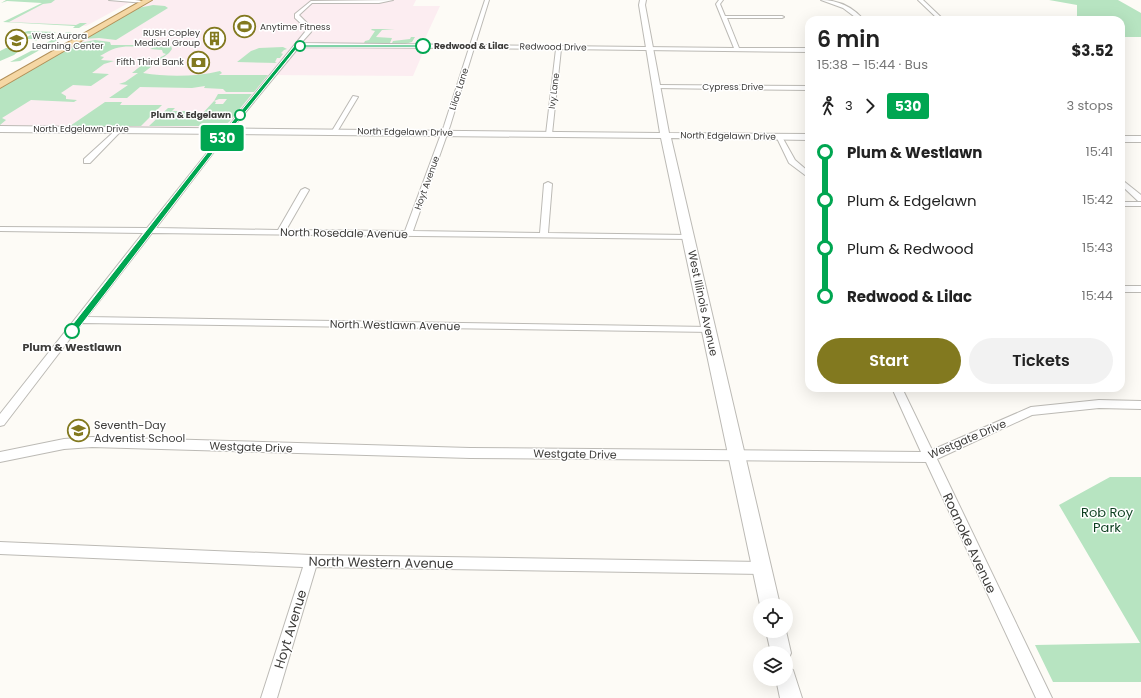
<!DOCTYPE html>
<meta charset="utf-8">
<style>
:root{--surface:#fff;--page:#f2f2f2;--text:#222;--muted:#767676;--accent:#82791f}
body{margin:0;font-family:Poppins,sans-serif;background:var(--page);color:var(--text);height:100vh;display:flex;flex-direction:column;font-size:15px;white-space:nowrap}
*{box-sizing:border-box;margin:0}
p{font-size:13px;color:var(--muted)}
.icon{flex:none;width:22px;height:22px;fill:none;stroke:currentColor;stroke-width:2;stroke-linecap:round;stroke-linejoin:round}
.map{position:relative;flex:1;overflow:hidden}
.sheet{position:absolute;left:805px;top:16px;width:320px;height:376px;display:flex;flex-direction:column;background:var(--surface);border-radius:12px;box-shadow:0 4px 16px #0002}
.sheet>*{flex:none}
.badge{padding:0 8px;border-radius:3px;font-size:14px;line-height:26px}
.tools{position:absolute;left:753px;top:598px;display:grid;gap:8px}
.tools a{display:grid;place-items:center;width:40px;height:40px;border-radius:50%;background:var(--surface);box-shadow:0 4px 16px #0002;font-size:20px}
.map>.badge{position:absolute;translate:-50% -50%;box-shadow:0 0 0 2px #fff}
.legs{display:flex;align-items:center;gap:6px;height:44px;padding:0 12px;font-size:13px}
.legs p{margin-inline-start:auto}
.headline{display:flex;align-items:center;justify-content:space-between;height:68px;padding:0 12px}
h1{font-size:22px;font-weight:600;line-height:30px}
.action{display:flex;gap:8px;margin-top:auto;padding:8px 12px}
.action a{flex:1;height:46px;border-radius:24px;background:var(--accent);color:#fff;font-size:16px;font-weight:600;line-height:46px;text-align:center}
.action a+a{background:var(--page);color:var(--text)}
ul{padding:0 12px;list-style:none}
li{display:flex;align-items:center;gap:14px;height:48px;font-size:15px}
li i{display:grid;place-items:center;width:6px;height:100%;margin:0 5px;background:currentColor}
li i::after{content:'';width:10px;height:10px;margin:-5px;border:3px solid;border-radius:50%;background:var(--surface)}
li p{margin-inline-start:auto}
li:first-child i{background:linear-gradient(#0000 50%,currentColor 0)}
li:last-child i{background:linear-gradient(currentColor 50%,#0000 0)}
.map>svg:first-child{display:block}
.commercial{fill:#fcedf1}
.green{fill:#b7e4c1}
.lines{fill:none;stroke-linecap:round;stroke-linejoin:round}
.street-casing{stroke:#bcbab5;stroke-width:2}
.secondary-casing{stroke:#bcbab5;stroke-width:2}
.primary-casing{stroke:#b18f58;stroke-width:2}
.street{fill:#fff;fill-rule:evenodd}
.secondary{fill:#fff;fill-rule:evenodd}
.primary{fill:#f5d7a4;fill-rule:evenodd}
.line-1{fill:#00a651;stroke:#fff}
.stop-1-dot{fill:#fff;stroke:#00a651;stroke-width:2}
.labels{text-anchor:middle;stroke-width:3;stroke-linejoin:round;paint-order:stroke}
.far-poi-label{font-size:9px;fill:#3d3c3a;stroke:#fff;text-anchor:start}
.far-stop-label{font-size:9px;font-weight:bold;fill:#3d3c3a;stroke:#fff;text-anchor:start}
.far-street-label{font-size:9px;fill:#3d3c3a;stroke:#fff}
.street-label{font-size:11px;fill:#3d3c3a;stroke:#fff}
.stop-label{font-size:11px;font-weight:bold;fill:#3d3c3a;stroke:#fff}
.poi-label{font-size:11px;fill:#3d3c3a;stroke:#fff;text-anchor:start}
.near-park-label{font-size:13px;fill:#0d3f20;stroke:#fff}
.near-street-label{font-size:13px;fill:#3d3c3a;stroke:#fff}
</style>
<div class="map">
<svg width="1141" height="698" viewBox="0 0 1141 698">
<rect width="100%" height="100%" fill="#fdfbf6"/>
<path class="commercial" d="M 51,0 L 134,0 L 86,26 L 5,22 Z
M 150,0 L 416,0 L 413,6 L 440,6 L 422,45 L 425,48 L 413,76 L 269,75 L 226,128 L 0,127 L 0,85 Z"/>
<path class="green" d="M 6,0 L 55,0 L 51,3 L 43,4 L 9,22 L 76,25 L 80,23 L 87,23 L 79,28 L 73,28 L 75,26 L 3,22 L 42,3 L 7,1 L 1,3 Z
M 1049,0 L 1118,0 L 1141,13 L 1141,37 L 1121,37 L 1121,20 L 1077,20 L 1077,5 Z
M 153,5 L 165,6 L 168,8 L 116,40 L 99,38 L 83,39 L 138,8 Z
M 372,29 L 395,29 L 382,30 L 376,37 L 392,38 L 390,43 L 392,43 L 393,41 L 410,39 L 411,37 L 415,37 L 412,42 L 405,44 L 364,43 L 365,41 L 369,40 L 375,31 L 371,30 Z
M 28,31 L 56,32 L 45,38 L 34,41 L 37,39 L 24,39 L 32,34 L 21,33 Z
M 67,32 L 72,32 L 20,61 L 10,62 Z
M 95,40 L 110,42 L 111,45 L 147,45 L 145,47 C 123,46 118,45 100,56 L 104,57 L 101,60 L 114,61 L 104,64 L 92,73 L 109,74 L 91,86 L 73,85 L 61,93 L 66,96 L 66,99 L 77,100 L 74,102 L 31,100 L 2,118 L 6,120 L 0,125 L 0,87 L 75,44 Z
M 157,46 L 171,46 L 172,49 L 169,53 L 143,73 C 167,77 195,77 220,71 L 222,73 L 219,75 L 268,75 L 254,92 L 226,92 L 223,89 L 204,88 L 205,86 L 192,88 L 140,87 L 127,98 L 109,98 L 128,85 L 119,84 L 125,82 L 138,73 L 132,73 C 136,70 141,65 146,63 C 153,60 159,59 166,54 L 163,53 L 162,50 L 150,49 Z
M 283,47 L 287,49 L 284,50 L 281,53 L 283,54 L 280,58 L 277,58 L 275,62 L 277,63 L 237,62 L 251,51 L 259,48 Z
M 6,48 L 21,49 L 14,55 L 0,61 L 0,51 Z
M 218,94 L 252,94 L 229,122 L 223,126 L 149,126 L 168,108 L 175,108 L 172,111 L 189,111 L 187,114 L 202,114 L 214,101 L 216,102 L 215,104 L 223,104 L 227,99 L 219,99 L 214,101 Z
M 105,102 L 122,102 L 120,105 L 162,105 L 141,126 L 70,126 Z
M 1110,477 L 1141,477 L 1141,682 L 1053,682 L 1035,645 L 1140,643 L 1059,505 Z"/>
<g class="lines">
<defs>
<path id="street" d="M 109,0 L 135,0 L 147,2 L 145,3 Z
M 393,0 L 379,3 L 312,3 L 299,15 L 312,28 L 311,32 L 301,43 L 470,45 L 485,0 L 489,0 L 475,45 L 734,48 L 716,4 L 719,0 L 723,0 L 720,4 L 725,16 L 782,16 L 784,17 L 782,18 L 727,18 L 739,48 L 809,48 L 809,52 L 561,49 L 552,134 L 549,136 L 546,134 L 556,49 L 474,48 L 450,126 L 413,231 L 540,233 L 544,184 L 548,182 L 552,184 L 548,233 L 688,235 L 691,235 L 692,237 L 691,239 L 152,233 L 87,317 L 709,327 L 712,328 L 714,330 L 712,332 L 82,323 L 4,425 L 0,426 L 0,414 L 143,233 L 0,231 L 0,227 L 147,228 L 226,129 L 305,32 L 306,28 L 295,18 L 295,14 L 311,1 ZM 299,47 L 469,48 L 444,126 L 405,231 L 286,230 L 309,190 L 305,188 L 301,190 L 278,230 L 156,228 L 230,131 Z
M 821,0 C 838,0 853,7 864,20 L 859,20 L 843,8 Z
M 918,0 L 923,0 L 944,20 L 939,20 Z
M 657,85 L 809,86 L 809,90 L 655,88 L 655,86 Z
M 353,96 L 358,97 L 337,132 L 333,132 L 332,131 Z
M 118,128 L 123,129 L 90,163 L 84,163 L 84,159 Z
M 777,135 L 781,135 L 795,160 L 809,172 L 809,178 L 789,163 L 776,136 Z
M 1121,179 L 1141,195 L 1141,201 L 1138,201 L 1121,185 Z
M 1121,202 L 1141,202 L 1141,206 L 1121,206 Z
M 1121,286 L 1141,286 L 1141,292 L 1121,292 Z
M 892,388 L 902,388 L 932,450 L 1031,407 L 1099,400 L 1141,401 L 1141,409 L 1099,408 L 1032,415 L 937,459 L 1052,698 L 1036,698 L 926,462 L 470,458 L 92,447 L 64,449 L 0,462 L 0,452 L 64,439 L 92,437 L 470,448 L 921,452 Z
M 0,542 L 311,555 L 762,562 L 767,563 L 769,568 L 767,573 L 762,574 L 316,567 L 277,698 L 261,698 L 303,567 L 0,554 Z"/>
<path id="secondary" d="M 640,0 L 646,0 L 645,5 L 669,133 L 809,134 L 809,140 L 671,138 L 780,605 L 760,605 L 661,138 L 0,132 L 0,126 L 660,133 L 639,5 Z
M 1121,136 L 1141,136 L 1141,142 L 1121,142 Z
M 766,631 L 786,631 L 791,653 L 788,660 L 786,661 L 786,653 L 771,653 Z
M 786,666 L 793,670 L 802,698 L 780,698 L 776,679 L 786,679 Z"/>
<path id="primary" d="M 143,0 L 152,0 L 0,88 L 0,81 Z"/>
</defs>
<use href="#street" class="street-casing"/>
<use href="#secondary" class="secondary-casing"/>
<use href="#primary" class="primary-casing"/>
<use href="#street" class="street"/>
<use href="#secondary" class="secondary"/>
<use href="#primary" class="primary"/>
</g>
<path class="line-1" d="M 295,45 L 423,45 L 425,46 L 423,47 L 298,47 L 230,131 L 75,333 L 69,333 L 69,329 L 226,129 Z"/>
<defs>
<symbol id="stadium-ring" viewBox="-11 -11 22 22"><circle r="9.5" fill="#fff" stroke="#82791f" stroke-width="1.5"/><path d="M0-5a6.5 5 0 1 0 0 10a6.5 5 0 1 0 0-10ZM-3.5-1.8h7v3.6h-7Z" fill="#82791f"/></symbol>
<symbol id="building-ring" viewBox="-11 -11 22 22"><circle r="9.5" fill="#fff" stroke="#82791f" stroke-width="1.5"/><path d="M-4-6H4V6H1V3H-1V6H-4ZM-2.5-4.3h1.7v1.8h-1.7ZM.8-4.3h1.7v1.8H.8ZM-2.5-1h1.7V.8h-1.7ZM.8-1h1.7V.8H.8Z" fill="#82791f"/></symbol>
<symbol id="school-ring" viewBox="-11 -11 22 22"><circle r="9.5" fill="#fff" stroke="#82791f" stroke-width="1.5"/><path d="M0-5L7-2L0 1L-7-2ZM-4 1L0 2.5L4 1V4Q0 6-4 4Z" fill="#82791f"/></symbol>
<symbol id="bank-ring" viewBox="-11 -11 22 22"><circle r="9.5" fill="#fff" stroke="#82791f" stroke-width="1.5"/><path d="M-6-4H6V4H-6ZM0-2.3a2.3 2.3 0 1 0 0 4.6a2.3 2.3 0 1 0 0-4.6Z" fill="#82791f"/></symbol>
</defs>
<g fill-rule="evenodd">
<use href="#stadium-ring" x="232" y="14" width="25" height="25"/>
<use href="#building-ring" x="202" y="26" width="25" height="25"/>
<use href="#school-ring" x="4" y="28" width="25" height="25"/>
<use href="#bank-ring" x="186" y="50" width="25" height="25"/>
<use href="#school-ring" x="66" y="418" width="25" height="25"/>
</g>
<g class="stop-1-dot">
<circle cx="300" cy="46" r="5"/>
<circle cx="423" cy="46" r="7"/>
<circle cx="240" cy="115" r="5"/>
<circle cx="72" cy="331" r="7"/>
</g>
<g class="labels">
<g class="far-poi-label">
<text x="260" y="30">Anytime Fitness</text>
<text x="200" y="36" text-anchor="end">RUSH Copley<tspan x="200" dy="10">Medical Group</tspan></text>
<text x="32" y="39">West Aurora<tspan x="32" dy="10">Learning Center</tspan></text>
<text x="184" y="65" text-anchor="end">Fifth Third Bank</text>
</g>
<g class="far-stop-label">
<text x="434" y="49">Redwood &amp; Lilac</text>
<text x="231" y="118" text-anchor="end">Plum &amp; Edgelawn</text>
</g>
<g class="far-street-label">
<text transform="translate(553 47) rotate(1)" y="3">Redwood Drive</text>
<text x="733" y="90">Cypress Drive</text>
<text transform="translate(459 89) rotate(-72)" y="3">Lilac Lane</text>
<text transform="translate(554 91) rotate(-83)" y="3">Ivy Lane</text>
<text x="81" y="132">North Edgelawn Drive</text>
<text transform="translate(405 132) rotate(1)" y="3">North Edgelawn Drive</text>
<text transform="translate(728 136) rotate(1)" y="3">North Edgelawn Drive</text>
<text transform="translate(427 183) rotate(-70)" y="3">Hoyt Avenue</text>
</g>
<g class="street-label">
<text transform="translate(344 233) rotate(1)" y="4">North Rosedale Avenue</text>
<text transform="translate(703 303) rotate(78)" y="4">West Illinois Avenue</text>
<text transform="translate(395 325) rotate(1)" y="4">North Westlawn Avenue</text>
<text transform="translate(967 439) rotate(-23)" y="4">Westgate Drive</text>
<text transform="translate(251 447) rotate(2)" y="4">Westgate Drive</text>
<text transform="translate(575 454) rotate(1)" y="4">Westgate Drive</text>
</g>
<g class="stop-label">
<text x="72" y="351">Plum &amp; Westlawn</text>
</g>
<g class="poi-label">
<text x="94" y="429">Seventh-Day<tspan x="94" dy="13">Adventist School</tspan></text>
</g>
<g class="near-park-label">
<text x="1107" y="517">Rob Roy<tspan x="1107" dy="15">Park</tspan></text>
</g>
<g class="near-street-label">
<text transform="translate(970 543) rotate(65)" y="5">Roanoke Avenue</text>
<text transform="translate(381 562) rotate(1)" y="5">North Western Avenue</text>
<text transform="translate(290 629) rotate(-73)" y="5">Hoyt Avenue</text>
</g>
</g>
</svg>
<div class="tools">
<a><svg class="icon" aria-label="locate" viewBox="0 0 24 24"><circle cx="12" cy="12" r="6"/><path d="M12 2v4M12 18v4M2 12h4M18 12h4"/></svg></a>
<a><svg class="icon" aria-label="layers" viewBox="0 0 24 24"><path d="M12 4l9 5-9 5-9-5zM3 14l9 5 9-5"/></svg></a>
</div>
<b class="badge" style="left:222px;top:138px;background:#00a651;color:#fff">530</b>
<section class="sheet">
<div class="headline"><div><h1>6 min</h1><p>15:38 – 15:44 · Bus</p></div><b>$3.52</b></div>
<div class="legs"><svg class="icon" aria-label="walk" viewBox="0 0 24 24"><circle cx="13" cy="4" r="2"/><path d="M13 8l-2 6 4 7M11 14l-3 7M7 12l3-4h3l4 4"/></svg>3<svg class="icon" aria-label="forward" viewBox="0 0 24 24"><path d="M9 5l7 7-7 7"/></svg><b class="badge" style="background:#00a651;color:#fff">530</b><p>3 stops</p></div>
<ul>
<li><i style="color:#00a651"></i><b>Plum &amp; Westlawn</b><p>15:41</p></li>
<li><i style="color:#00a651"></i><span>Plum &amp; Edgelawn</span><p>15:42</p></li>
<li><i style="color:#00a651"></i><span>Plum &amp; Redwood</span><p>15:43</p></li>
<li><i style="color:#00a651"></i><b>Redwood &amp; Lilac</b><p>15:44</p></li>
</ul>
<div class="action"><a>Start</a><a>Tickets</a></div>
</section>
</div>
